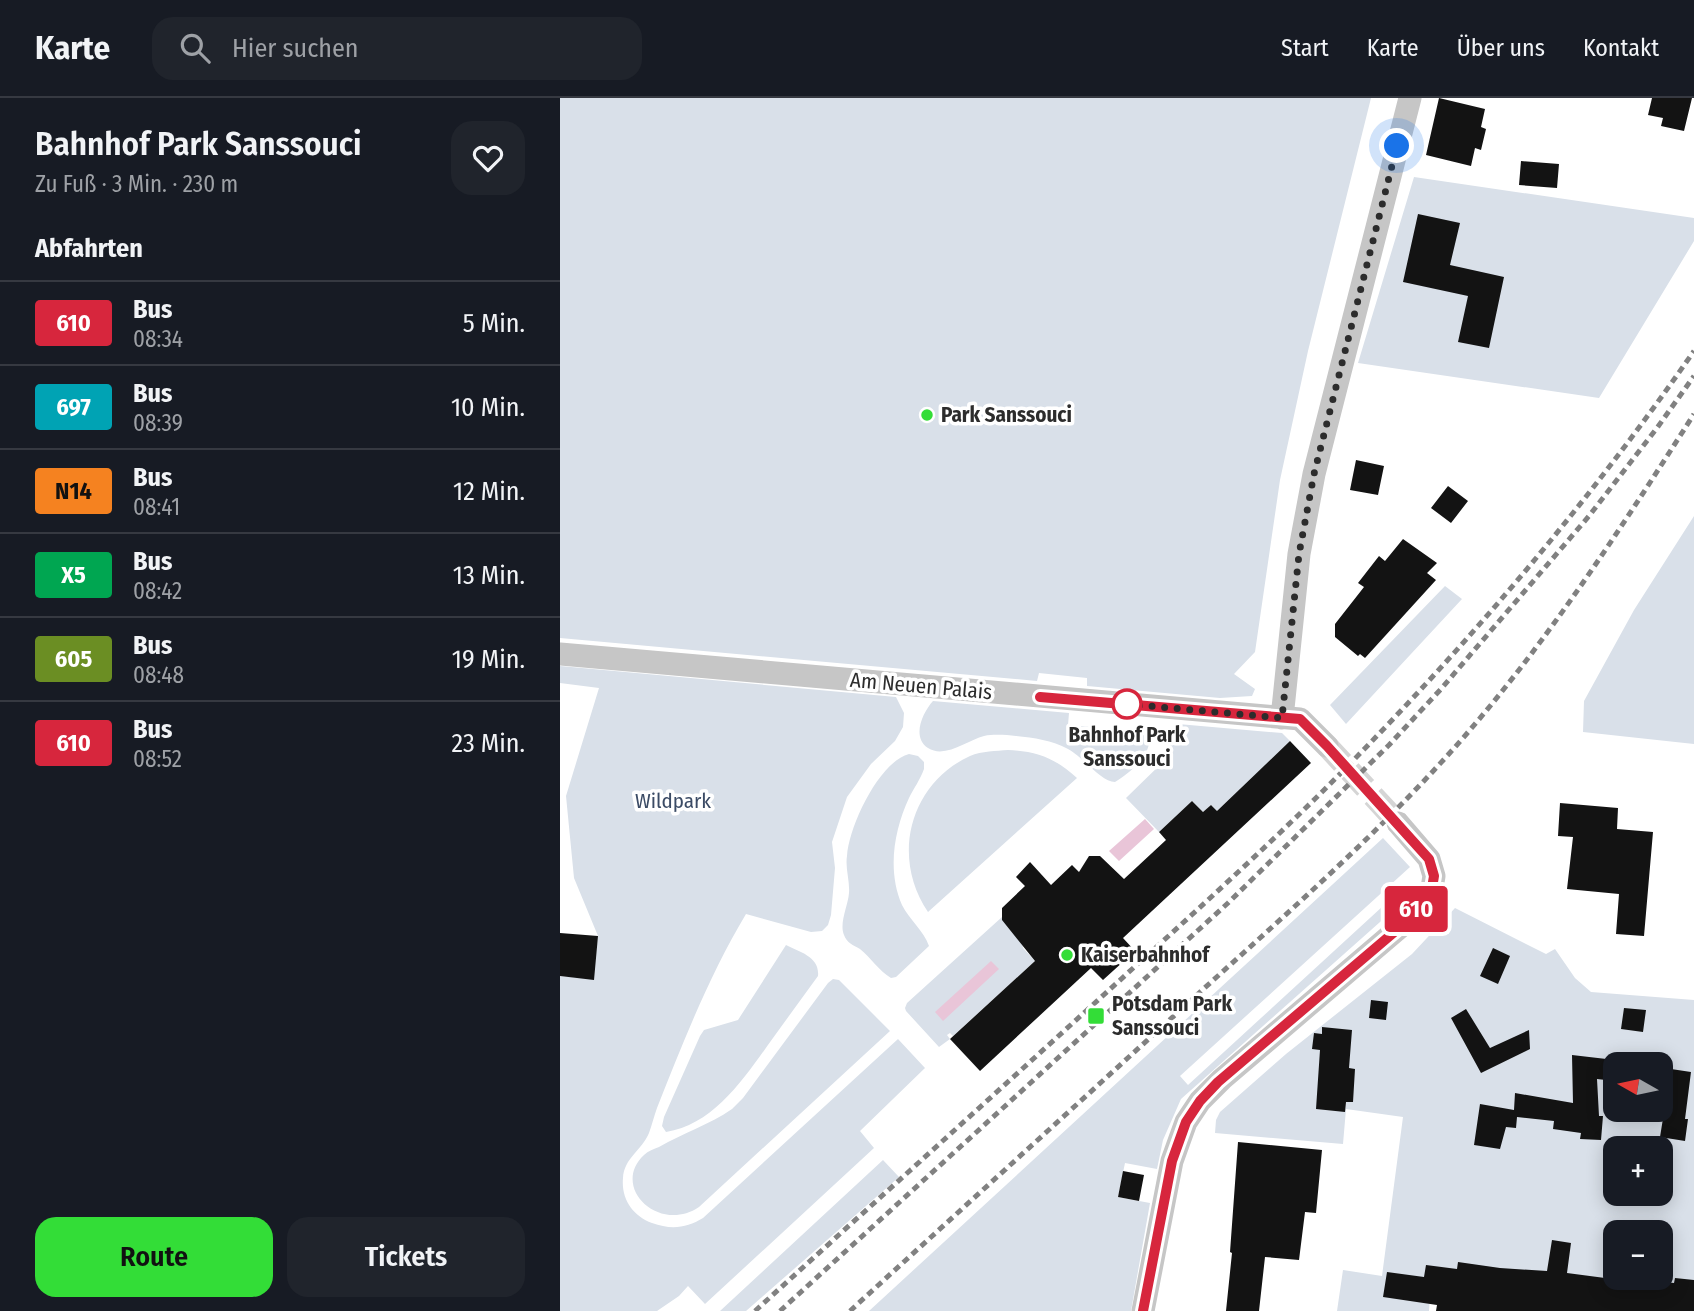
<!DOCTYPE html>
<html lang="de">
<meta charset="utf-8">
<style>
:root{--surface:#171b24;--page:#20242c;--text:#f1f3f6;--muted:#9ea1a6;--line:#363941;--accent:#33dd37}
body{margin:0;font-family:"Fira Sans Condensed",sans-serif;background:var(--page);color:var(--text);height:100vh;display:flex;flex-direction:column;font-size:26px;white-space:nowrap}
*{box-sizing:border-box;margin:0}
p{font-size:23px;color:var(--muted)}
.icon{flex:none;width:38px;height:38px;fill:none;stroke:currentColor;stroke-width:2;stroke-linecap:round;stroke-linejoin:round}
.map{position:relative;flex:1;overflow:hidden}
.side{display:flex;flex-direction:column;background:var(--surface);width:560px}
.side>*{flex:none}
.badge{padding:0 14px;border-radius:5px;font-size:24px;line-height:46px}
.needle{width:46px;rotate:279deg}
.buttons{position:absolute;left:1043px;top:954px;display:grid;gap:14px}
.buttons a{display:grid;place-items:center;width:70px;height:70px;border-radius:14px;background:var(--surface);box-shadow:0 4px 18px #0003;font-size:35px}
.you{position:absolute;width:35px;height:35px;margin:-18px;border:5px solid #fff;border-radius:50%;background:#1a73e8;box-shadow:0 0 0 10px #1a73e833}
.map>.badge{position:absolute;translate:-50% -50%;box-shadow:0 0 0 4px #fff}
h2{padding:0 35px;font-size:26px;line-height:63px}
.round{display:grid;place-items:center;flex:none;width:74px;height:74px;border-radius:21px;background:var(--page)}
.summary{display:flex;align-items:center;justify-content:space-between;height:119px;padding:0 35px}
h1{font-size:33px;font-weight:600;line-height:52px}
.primary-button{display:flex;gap:14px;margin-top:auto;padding:14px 35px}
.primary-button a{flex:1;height:80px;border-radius:21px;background:var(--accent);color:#111;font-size:28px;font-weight:600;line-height:80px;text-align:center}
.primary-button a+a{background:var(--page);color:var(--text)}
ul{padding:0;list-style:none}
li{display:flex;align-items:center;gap:21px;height:84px;padding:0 35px;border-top:2px solid var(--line)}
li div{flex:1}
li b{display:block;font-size:26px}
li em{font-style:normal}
li .badge{min-width:77px;font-weight:700;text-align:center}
header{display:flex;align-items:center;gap:42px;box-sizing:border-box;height:98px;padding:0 35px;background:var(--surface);border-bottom:2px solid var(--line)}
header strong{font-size:33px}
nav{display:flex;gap:38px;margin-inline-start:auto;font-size:24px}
.search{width:490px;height:63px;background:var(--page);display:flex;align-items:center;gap:18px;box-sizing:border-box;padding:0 24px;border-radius:21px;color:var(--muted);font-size:26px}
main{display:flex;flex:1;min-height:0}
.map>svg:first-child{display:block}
.green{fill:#d9e0e9;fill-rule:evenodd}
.water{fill:#e9c5d8}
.building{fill:#131313}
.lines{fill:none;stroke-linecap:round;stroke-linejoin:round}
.tertiary-tunnel{stroke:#d5d5d5;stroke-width:23;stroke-dasharray:23 11;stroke-linecap:butt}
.tertiary{stroke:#c6c6c6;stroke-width:23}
.rail{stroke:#818181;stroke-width:5;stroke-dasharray:7 5;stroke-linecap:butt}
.line-casing{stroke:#fff;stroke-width:16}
.line{stroke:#d7263d;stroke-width:10}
.walk{stroke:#2c2c2c;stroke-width:7;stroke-dasharray:0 12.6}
.poi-dot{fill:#33dd37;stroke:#fff;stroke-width:2.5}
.stop-dot{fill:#fff;stroke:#d7263d;stroke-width:3.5}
.labels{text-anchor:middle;stroke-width:7;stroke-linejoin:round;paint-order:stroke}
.poi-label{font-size:21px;font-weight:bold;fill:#2c2c2c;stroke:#fff;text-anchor:start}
.street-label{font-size:21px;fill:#2c2c2c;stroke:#fff}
.stop-label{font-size:21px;font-weight:bold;fill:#2c2c2c;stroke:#fff}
.park-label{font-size:21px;fill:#3b4b65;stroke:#fff}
</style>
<header>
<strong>Karte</strong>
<div class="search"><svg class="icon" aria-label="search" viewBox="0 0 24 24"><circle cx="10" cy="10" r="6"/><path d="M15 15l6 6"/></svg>Hier suchen</div>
<nav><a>Start</a><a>Karte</a><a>Über uns</a><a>Kontakt</a></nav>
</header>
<main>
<section class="side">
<div class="summary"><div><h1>Bahnhof Park Sanssouci</h1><p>Zu Fuß · 3 Min. · 230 m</p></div><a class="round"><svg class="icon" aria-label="heart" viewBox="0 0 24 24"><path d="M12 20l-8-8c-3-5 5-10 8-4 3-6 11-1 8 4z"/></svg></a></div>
<h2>Abfahrten</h2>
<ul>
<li><span class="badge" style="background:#d7263d;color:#fff">610</span><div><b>Bus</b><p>08:34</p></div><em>5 Min.</em></li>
<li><span class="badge" style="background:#00a3b4;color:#fff">697</span><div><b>Bus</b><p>08:39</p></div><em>10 Min.</em></li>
<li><span class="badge" style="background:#f58220;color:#111">N14</span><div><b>Bus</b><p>08:41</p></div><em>12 Min.</em></li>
<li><span class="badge" style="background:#00a651;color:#fff">X5</span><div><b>Bus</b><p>08:42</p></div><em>13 Min.</em></li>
<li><span class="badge" style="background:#6b8e23;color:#fff">605</span><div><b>Bus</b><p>08:48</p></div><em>19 Min.</em></li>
<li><span class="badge" style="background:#d7263d;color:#fff">610</span><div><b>Bus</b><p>08:52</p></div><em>23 Min.</em></li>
</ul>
<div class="primary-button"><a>Route</a><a>Tickets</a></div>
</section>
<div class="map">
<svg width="1134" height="1213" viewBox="0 0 1134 1213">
<rect width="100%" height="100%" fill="#fff"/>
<path class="green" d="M 0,0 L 811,0 L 748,253 L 720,382 L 695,554 L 674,576 L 695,591 L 692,598 L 660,600 L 527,588 L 527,580 L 479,575 L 477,583 L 0,540 Z
M 854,79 L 1134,120 L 1134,143 L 1039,300 L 798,265 Z
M 1134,418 L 1134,646 L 1023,634 L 1024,603 L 1074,512 Z
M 885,488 L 902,501 L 786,626 L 770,607 Z
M 0,568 L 336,599 L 344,615 L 343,629 L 335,643 L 311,666 L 287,699 L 272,744 L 275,770 L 271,817 L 268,827 L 262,833 L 251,834 L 186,816 C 150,876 123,944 97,1010 C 94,1018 92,1027 89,1035 C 82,1052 64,1060 63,1080 C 61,1101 73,1118 92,1125 C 111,1132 127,1130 143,1120 L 338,941 L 365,970 L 300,1033 L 314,1050 L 145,1206 L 128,1188 L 119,1198 L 97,1213 L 0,1213 L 0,878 L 33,881 L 38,838 L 14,780 L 6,698 L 39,590 L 0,585 Z
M 373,603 L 509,615 L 508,627 L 587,634 C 597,653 570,675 555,684 C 541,684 522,658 508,651 C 492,642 474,640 456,638 C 446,637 434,636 424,638 C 408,642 385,661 368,650 C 351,639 363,614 373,603 Z
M 618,626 L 722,635 L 730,643 L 657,713 L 651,707 L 643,714 L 632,703 L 599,734 L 566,700 L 607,660 L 613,628 Z
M 448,652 C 477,653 495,660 517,680 L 368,814 C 331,760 349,686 410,658 C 422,653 436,653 448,652 Z
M 349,656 L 358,658 L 364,664 L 364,671 C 360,682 354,690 349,700 C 334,732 327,773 342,807 C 349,821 364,833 369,848 L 336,879 L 331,880 C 319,873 311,860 300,851 C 293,847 287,845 284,837 C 279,825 288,808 289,795 C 290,783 285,770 287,758 C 289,728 319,664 349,656 Z
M 823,740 L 850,769 L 620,978 L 628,987 L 847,786 L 850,794 L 847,800 L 621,1001 L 603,1042 L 597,1071 L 565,1065 L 558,1099 L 590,1105 L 571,1213 L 309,1213 Z
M 895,810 L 986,856 L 995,851 L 1015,880 L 1031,894 L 1134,902 L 1134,1213 L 871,1182 L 869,1213 L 777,1213 L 783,1172 L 822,1178 L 843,1019 L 786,1011 L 783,1046 L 655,1035 L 656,1022 L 660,1014 L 726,956 L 852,856 ZM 1055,966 L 1101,966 L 1101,1012 L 1055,1012 ZM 1055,1050 L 1101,1050 L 1101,1096 L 1055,1096 ZM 1055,1134 L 1101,1134 L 1101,1180 L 1055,1180 Z
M 442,819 L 462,845 L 463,850 L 475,863 L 393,938 L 390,935 L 387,937 L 390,941 L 379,949 L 346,913 L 345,910 L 347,905 Z
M 226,847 C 240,854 260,859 258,878 C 243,899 228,919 213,940 C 187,976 155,1027 106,1034 L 102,1028 L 104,1019 L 140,938 L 144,932 L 178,922 Z
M 273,881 L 279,882 L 330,933 L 139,1109 C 99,1136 50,1089 84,1057 C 88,1053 94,1051 99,1049 C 123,1035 149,1027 172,1011 L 183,1000 L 268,885 Z
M 323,1062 L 339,1079 L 186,1213 L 160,1213 Z"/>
<path class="water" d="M 585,721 L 594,731 L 559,763 L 549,753 Z
M 431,863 L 439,871 L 383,923 L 375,914 Z"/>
<path class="building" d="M 879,0 L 925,11 L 921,29 L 926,31 L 921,52 L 915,50 L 911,68 L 866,57 Z
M 1092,0 L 1132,0 L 1124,33 L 1101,28 L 1103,20 L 1088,17 Z
M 961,63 L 999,66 L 997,90 L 959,87 Z
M 858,116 L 900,125 L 890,167 L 944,179 L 929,250 L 898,244 L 908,198 L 843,184 Z
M 796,362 L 824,368 L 818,397 L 790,392 Z
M 888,388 L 908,403 L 891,425 L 871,410 Z
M 843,441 L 877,465 L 867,475 L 876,482 L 805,560 L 800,556 L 798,558 L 775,539 L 775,526 L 804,489 L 798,485 L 819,458 L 825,463 Z
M 730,643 L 751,665 L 563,840 L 575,853 L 543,882 L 531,870 L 420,973 L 390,941 L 475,863 L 442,822 L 442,810 L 465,788 L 456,779 L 470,764 L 491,787 L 512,767 L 519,774 L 529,758 L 540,758 L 564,781 L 606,742 L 599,734 L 632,703 L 643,714 L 651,707 L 657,713 Z
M 1000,705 L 1058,710 L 1057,731 L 1093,734 L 1084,838 L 1056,836 L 1059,796 L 1007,791 L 1013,739 L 998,738 Z
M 0,835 L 38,838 L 34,882 L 0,878 Z
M 933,850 L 950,858 L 938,886 L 920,878 Z
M 811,902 L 828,904 L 826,922 L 809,920 Z
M 1064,910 L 1086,912 L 1083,934 L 1061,931 Z
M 906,911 L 930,950 L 969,932 L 970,951 L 921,975 L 891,920 Z
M 762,929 L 792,932 L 789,970 L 795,971 L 793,1004 L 786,1004 L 785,1014 L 756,1011 L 760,952 L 752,951 L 754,935 L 762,936 Z
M 1012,957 L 1055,962 L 1055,983 L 1037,981 L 1039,1018 L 1043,1018 L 1041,1042 L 1020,1041 L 1021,1035 L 993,1031 L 994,1023 L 957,1019 L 956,1030 L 946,1029 L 940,1051 L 914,1047 L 920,1006 L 954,1012 L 955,995 L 1013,1005 Z
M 1111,971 L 1131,974 L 1125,1021 L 1128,1021 L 1125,1043 L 1100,1039 Z
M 678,1044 L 762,1052 L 756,1115 L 745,1114 L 739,1162 L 705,1159 L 699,1213 L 666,1213 L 672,1155 L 670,1154 Z
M 563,1073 L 584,1077 L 579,1103 L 558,1099 Z
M 992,1142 L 1011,1145 L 1007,1175 L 1083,1185 L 1084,1182 L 1114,1185 L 1115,1180 L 1134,1182 L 1134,1213 L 876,1213 L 877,1207 L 823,1199 L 827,1174 L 864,1179 L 866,1167 L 897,1171 L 898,1164 L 940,1170 L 987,1173 Z"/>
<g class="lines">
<path class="tertiary-tunnel" d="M 767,648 L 838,725"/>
<path class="tertiary" d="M 0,556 L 740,621 L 767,648
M 722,620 L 739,456 L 754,376 L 850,0
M 583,1213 L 612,1063 L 626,1024 L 640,1003 L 662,981 L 839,830 L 871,796 L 874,778 L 869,761 L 838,725"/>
<path class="rail" d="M 195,1213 C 305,1113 416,1013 526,913 C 606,840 687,768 764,692 C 899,557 1025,410 1134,253
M 220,1213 L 668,805 L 829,647 L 881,591 L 1029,418 L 1097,330 L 1134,278
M 290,1213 C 406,1107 523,1001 639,895 C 724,818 810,743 887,658 C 982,553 1058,435 1134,316"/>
</g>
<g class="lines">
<defs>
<path id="line" d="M 480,599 L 740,621 L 767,648 L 869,761 L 874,778 L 871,796 L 839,830 L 658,984 L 640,1003 L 626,1024 L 612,1063 L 583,1213"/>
</defs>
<use href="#line" class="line-casing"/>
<use href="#line" class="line"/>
<path class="walk" d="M 567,606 L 722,620 L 739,456 L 754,376 L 837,48"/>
</g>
<g class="poi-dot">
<circle cx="367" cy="317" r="7"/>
<circle cx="507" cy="857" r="7"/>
<rect x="527" y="909" width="18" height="18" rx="3.5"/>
</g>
<circle class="stop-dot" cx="567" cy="606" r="14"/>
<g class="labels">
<g class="poi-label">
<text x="381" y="324">Park Sanssouci</text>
<text x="521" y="864">Kaiserbahnhof</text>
<text x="552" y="913">Potsdam Park<tspan x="552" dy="24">Sanssouci</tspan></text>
</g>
<g class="street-label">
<text transform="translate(361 588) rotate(5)" y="7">Am Neuen Palais</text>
</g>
<g class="stop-label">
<text x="567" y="644">Bahnhof Park<tspan x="567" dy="24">Sanssouci</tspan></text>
</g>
<g class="park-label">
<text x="113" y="710">Wildpark</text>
</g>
</g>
</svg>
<div class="buttons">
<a><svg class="needle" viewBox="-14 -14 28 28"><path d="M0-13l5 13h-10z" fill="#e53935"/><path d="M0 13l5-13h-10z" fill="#9ea1a6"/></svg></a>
<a>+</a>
<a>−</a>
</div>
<div class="you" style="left:837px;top:48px"></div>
<b class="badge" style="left:856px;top:811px;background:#d7263d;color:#fff">610</b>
</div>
</main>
